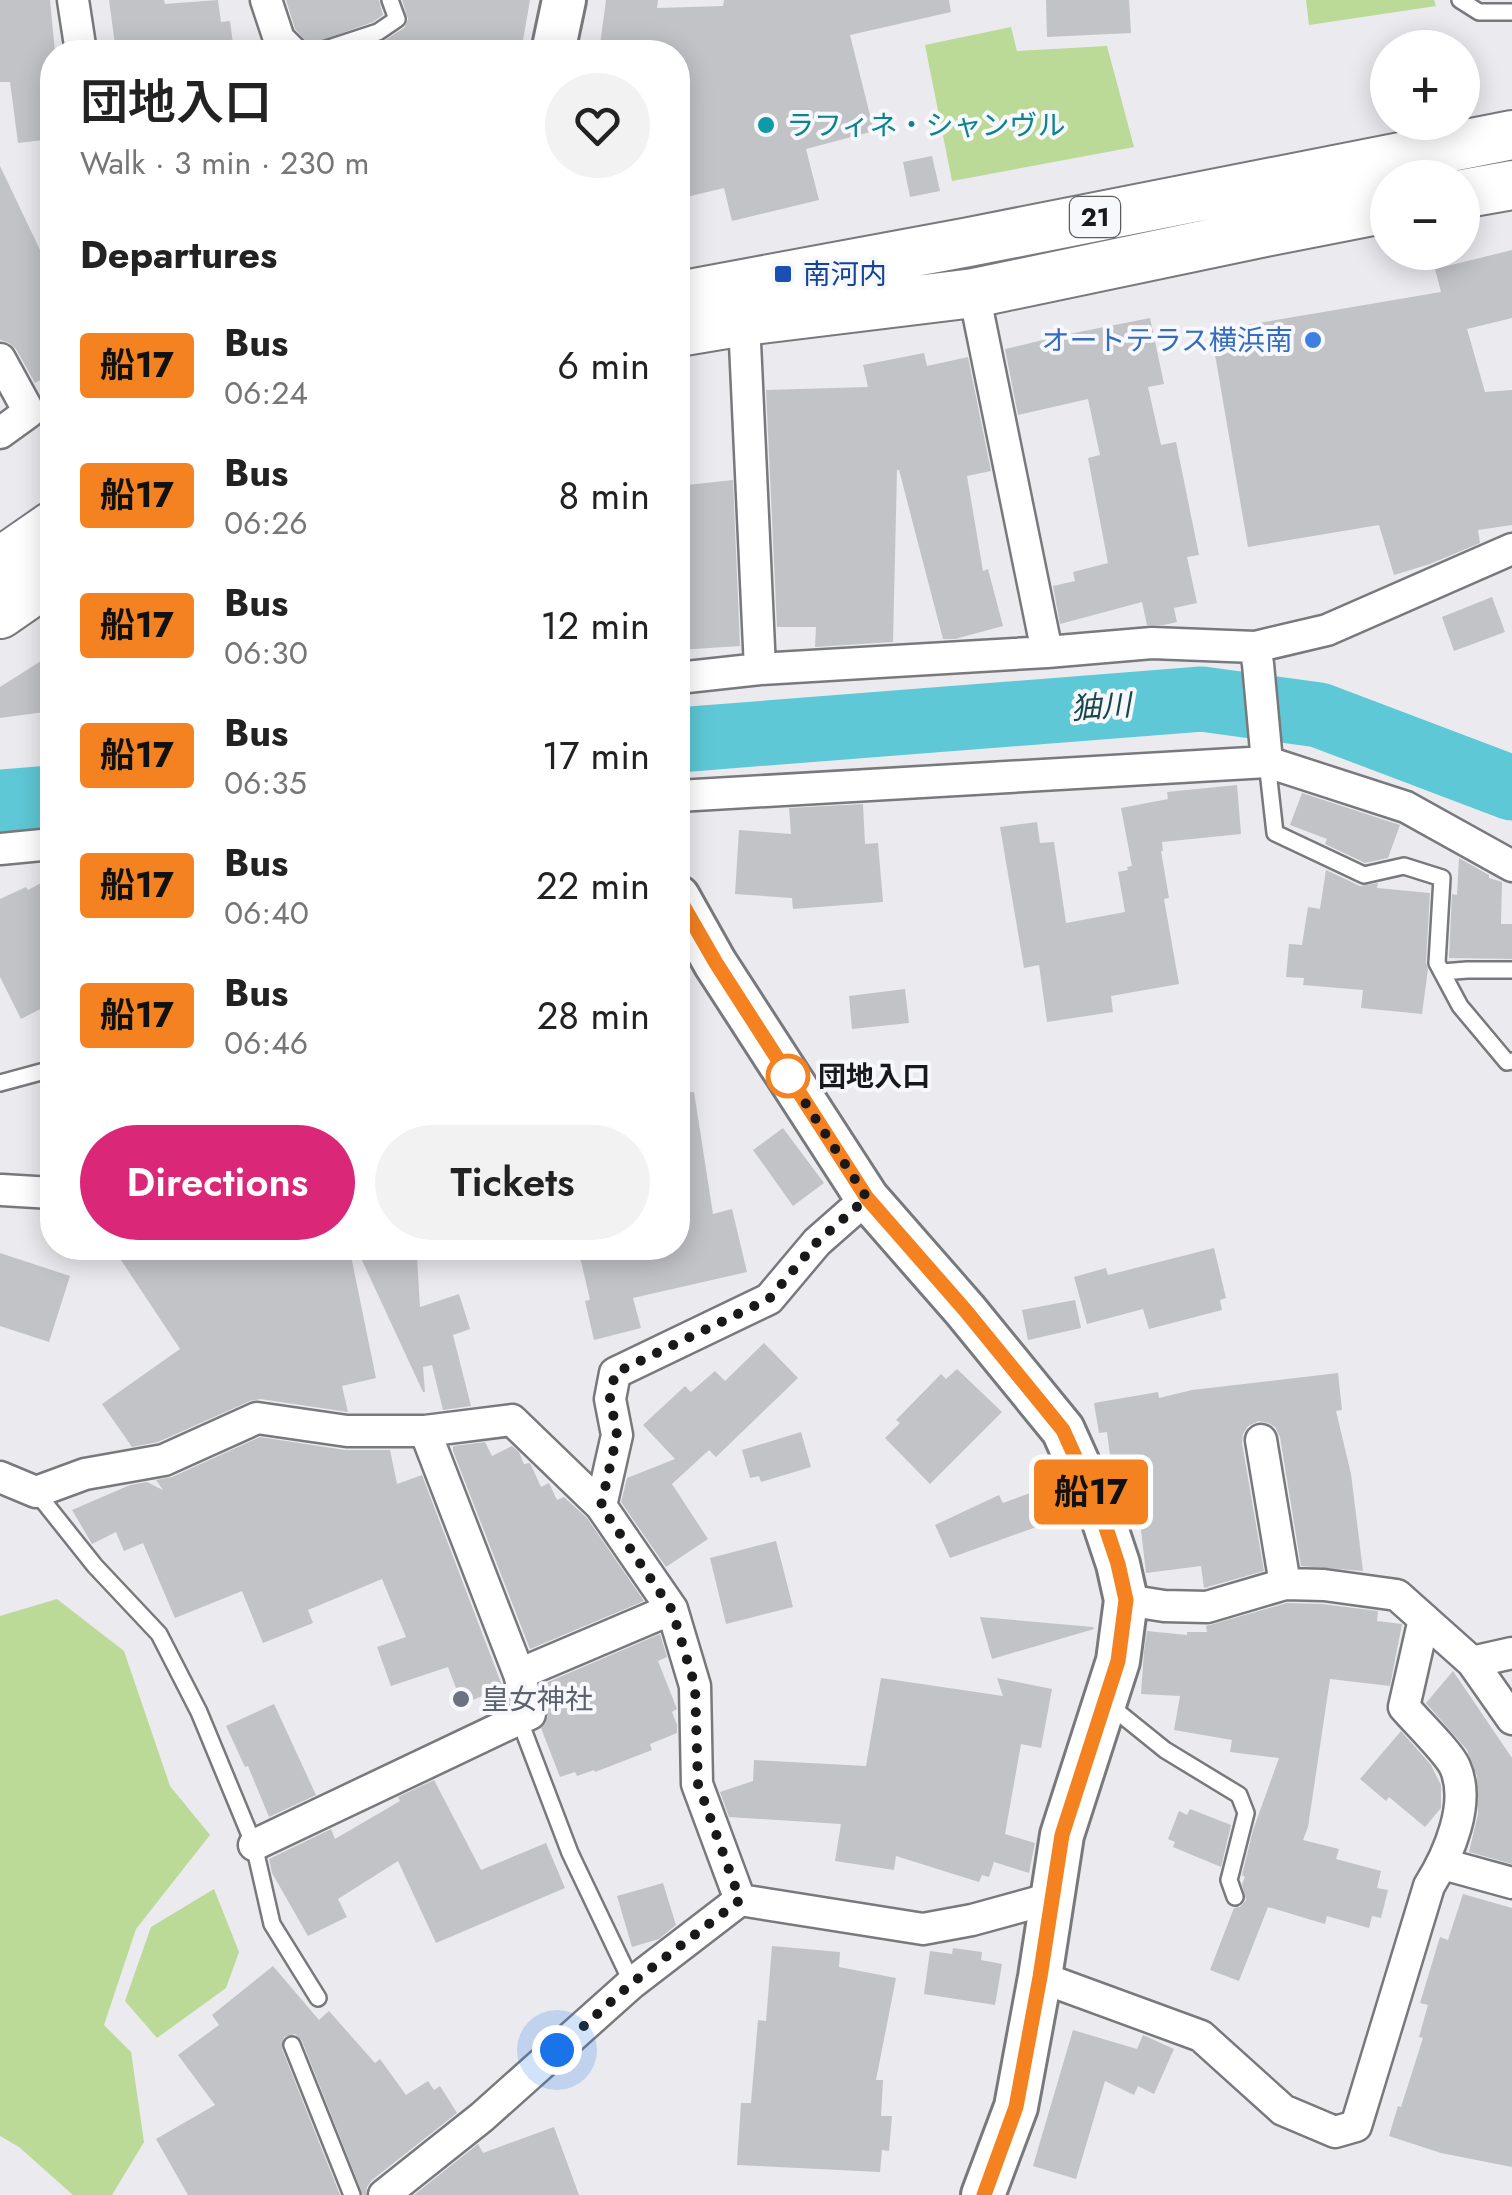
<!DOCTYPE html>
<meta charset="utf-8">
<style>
:root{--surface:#fff;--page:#f2f2f2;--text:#222;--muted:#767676;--accent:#db2777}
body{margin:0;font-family:Jost,"Noto Sans JP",sans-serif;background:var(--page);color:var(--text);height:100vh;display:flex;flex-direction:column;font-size:38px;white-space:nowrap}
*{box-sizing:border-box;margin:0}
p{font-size:32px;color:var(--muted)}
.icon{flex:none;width:55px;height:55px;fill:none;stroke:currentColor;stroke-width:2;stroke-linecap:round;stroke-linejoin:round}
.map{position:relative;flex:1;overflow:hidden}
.details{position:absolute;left:40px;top:40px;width:650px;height:1220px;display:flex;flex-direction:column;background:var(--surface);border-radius:40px;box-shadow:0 5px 25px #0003}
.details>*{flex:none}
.badge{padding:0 20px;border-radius:8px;font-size:35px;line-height:65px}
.buttons{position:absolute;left:1370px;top:30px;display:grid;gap:20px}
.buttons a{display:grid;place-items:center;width:110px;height:110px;border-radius:50%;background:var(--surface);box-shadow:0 5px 25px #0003;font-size:50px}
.you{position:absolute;width:50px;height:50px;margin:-25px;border:8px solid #fff;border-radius:50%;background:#1a73e8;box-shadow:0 0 0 15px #1a73e833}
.map>.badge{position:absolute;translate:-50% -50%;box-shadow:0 0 0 5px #fff}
h2{padding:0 40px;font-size:38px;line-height:90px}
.round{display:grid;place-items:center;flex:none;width:105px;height:105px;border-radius:52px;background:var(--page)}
.summary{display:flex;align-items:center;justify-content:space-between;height:170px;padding:0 40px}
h1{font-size:48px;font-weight:600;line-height:75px}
.primary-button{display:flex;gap:20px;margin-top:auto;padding:20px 40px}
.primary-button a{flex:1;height:115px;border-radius:60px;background:var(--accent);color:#fff;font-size:40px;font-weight:600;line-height:115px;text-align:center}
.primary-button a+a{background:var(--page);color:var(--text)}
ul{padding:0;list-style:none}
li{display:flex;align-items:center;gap:30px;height:130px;padding:0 40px}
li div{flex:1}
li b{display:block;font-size:38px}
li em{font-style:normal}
li .badge{min-width:110px;font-weight:700;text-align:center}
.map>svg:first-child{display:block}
.green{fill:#bbda97}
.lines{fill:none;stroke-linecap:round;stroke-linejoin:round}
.river{stroke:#5ec8d6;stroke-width:65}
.building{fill:#c2c3c7}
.lane-casing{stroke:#78797d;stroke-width:20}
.street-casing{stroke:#78797d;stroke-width:35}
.secondary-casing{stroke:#78797d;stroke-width:48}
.primary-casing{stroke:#78797d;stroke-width:52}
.lane{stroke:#fff;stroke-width:15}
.street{stroke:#fff;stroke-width:30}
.secondary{stroke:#fff;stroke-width:42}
.primary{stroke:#fff;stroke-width:48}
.line-casing{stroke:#fff;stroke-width:22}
.line{stroke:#f58220;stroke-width:15}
.walk{stroke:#19191b;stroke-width:10;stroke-dasharray:0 18}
.culture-dot{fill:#0f9aa8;stroke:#f7f8fc;stroke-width:4}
.transit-dot{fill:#1a4fb4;stroke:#f7f8fc;stroke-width:4}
.shop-dot{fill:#3f7fe0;stroke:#f7f8fc;stroke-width:4}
.stop-dot{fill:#fff;stroke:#f58220;stroke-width:5}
.worship-dot{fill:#6b7280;stroke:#f7f8fc;stroke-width:4}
.labels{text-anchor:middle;stroke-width:8;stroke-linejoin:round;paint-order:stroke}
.shield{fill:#f7f8fc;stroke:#5c5c5e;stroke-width:2.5}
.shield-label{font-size:25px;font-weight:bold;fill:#19191b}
.culture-label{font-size:28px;fill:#0d838f;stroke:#f7f8fc;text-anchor:start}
.transit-label{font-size:28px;fill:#164399;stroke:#f7f8fc;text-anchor:start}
.shop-label{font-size:28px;fill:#366cbe;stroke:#f7f8fc;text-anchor:end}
.stop-label{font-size:28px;font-weight:bold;fill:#19191b;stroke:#f7f8fc;text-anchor:start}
.worship-label{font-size:28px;fill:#5b616d;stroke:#f7f8fc;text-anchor:start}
.water-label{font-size:30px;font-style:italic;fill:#17474d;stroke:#f7f8fc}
</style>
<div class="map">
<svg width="1512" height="2195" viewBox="0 0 1512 2195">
<rect width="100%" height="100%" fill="#eaeaef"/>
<path class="green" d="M 1306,0 L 1434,0 L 1436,6 L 1309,25 Z
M 1011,27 L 1017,51 L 1107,46 L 1134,147 L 952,181 L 925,45 Z
M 57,1599 L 124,1651 L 170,1786 L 210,1835 L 136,1929 L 104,2025 L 131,2052 L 144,2142 L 112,2195 L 73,2195 L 19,2147 L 0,2136 L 0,1616 Z
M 214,1889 L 239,1952 L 226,1988 L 157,2038 L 125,2001 L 151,1927 Z"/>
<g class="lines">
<path class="river" d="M 678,740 L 1202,699 L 1319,715 L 1512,788
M 0,802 L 52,798"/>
</g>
<path class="building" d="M 0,0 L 50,0 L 55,52 L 52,52 L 52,139 L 18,143 L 10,82 L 0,82 Z
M 109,0 L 164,0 L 165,4 L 218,0 L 221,22 L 230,21 L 234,52 L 116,52 Z
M 286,0 L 379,0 L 383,15 L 373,22 L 309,45 L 295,29 Z
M 402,0 L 530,0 L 521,52 L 352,52 L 382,42 L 404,28 L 408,19 Z
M 606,0 L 658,0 L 657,8 L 723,6 L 724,0 L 949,0 L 951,12 L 850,35 L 874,131 L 806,149 L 819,200 L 732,221 L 724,188 L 678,199 L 678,139 L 684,137 L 687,77 L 678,76 L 678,52 L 599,52 Z
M 1046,0 L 1129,0 L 1131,33 L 1047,37 Z
M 932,156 L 940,191 L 910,197 L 903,162 Z
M 0,166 L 52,275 L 52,373 L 35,383 L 16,349 L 9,343 L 0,340 Z
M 1512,250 L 1512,318 L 1467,329 L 1485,392 L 1512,390 L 1512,525 L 1478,530 L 1480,543 L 1430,564 L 1394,575 L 1379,525 L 1248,547 L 1211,331 L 1441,292 L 1435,269 Z
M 1150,318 L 1164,384 L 1148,387 L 1161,445 L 1176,442 L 1199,555 L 1187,557 L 1197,603 L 1174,608 L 1177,622 L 1164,625 L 1147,625 L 1142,602 L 1060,624 L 1053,586 L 1075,581 L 1073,572 L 1108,563 L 1088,458 L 1100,455 L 1088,399 L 1018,415 L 1005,349 L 1064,335 Z
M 924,353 L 927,366 L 968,357 L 991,471 L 967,476 L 983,571 L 988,569 L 1003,626 L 955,639 L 943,639 L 899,470 L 897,470 L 893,642 L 815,647 L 816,627 L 777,627 L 766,390 L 868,387 L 863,365 Z
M 733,480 L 740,646 L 678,650 L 678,486 Z
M 1492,597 L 1505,632 L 1454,651 L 1442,617 Z
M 52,654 L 52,711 L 0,718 L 0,687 Z
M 1237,785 L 1241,834 L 1162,842 L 1163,851 L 1161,851 L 1169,898 L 1164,899 L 1179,984 L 1111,996 L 1113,1012 L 1047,1022 L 1039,965 L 1024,968 L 1000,827 L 1037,822 L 1040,843 L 1054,842 L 1066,923 L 1125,912 L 1118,872 L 1128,870 L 1127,867 L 1132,866 L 1121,808 L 1168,799 L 1167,792 Z
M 1302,793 L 1400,825 L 1388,858 L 1365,863 L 1325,844 L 1327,839 L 1290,825 Z
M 863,804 L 865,844 L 878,843 L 883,902 L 793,909 L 792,898 L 735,894 L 739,830 L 791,834 L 789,808 Z
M 1459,858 L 1489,875 L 1489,878 L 1502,882 L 1501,924 L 1512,924 L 1512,959 L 1449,958 L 1452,894 L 1457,895 Z
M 1326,870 L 1360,886 L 1378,883 L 1377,888 L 1430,893 L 1426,962 L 1428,969 L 1422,1014 L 1361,1008 L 1363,990 L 1303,985 L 1304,978 L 1286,977 L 1289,944 L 1302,945 L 1308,907 L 1320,909 Z
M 52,877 L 52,1003 L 21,1019 L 0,977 L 0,899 L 26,887 L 28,890 Z
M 905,989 L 909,1023 L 852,1029 L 849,996 Z
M 694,1092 L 713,1214 L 732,1209 L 747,1272 L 633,1298 L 641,1328 L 594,1340 L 585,1301 L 590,1300 L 578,1248 L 678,1248 L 678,1093 Z
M 783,1128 L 824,1183 L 793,1206 L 753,1150 Z
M 113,1248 L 321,1248 L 322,1256 L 351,1256 L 376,1378 L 342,1386 L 348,1412 L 260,1399 L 250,1401 L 158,1442 L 132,1447 L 102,1404 L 180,1349 Z
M 381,1248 L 409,1248 L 409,1258 L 417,1257 L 420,1307 L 459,1294 L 470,1329 L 453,1335 L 471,1406 L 443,1410 L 432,1365 L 423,1367 L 425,1392 L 423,1392 L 360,1256 L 381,1256 Z
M 1214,1248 L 1226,1298 L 1220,1300 L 1222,1310 L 1149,1329 L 1143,1309 L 1087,1324 L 1074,1277 L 1106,1268 L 1108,1275 Z
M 0,1253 L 70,1276 L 49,1342 L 0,1326 Z
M 1075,1300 L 1081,1328 L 1028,1340 L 1022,1310 Z
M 764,1343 L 798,1378 L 716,1457 L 709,1450 L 672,1484 L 708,1539 L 666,1567 L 621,1502 L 627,1478 L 675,1459 L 643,1425 L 685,1386 L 691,1392 L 715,1371 L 725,1381 Z
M 957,1369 L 1002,1412 L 930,1484 L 885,1438 L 900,1423 L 896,1420 L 941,1374 L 946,1379 Z
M 1338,1373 L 1342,1410 L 1336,1411 L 1351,1474 L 1363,1571 L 1301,1566 L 1280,1437 L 1275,1427 L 1268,1423 L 1259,1421 L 1248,1426 L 1243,1434 L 1242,1443 L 1264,1571 L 1204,1588 L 1201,1566 L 1146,1573 L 1140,1522 L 1131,1523 L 1124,1470 L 1112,1471 L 1107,1432 L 1099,1433 L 1094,1403 L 1158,1392 L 1159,1398 L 1192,1390 Z
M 801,1432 L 811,1467 L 761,1482 L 759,1476 L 750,1478 L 742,1450 Z
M 260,1437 L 345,1450 L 390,1450 L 397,1484 L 422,1475 L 503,1688 L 462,1704 L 448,1667 L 391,1686 L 377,1647 L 406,1637 L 382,1579 L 308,1610 L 313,1623 L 263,1643 L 242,1591 L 175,1618 L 143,1543 L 124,1551 L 116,1532 L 92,1544 L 72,1510 L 130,1485 L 147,1482 L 163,1490 L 156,1480 L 172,1477 Z
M 485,1442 L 492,1456 L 512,1446 L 519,1452 L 524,1464 L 530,1463 L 541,1487 L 549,1483 L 557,1500 L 564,1497 L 587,1518 L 644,1601 L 530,1649 L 453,1451 L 453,1446 Z
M 1044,1488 L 1056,1520 L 950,1558 L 935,1525 L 999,1495 L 1003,1503 Z
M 776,1541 L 793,1607 L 726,1624 L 710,1558 Z
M 1287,1603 L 1322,1604 L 1378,1611 L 1377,1621 L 1402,1624 L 1390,1686 L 1330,1679 L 1308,1827 L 1303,1840 L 1339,1849 L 1336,1859 L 1381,1871 L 1377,1888 L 1388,1890 L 1381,1918 L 1372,1916 L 1369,1928 L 1327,1916 L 1325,1924 L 1268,1907 L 1239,1981 L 1210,1970 L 1234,1908 L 1240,1907 L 1246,1900 L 1242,1884 L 1245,1877 L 1242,1875 L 1253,1830 L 1279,1758 L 1230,1752 L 1232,1740 L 1174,1730 L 1180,1696 L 1141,1694 L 1144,1651 L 1147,1631 L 1187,1635 L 1187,1632 L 1207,1632 L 1206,1626 Z
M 980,1617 L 1093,1627 L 1094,1629 L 992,1659 Z
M 660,1634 L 667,1657 L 658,1661 L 677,1709 L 672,1712 L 677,1725 L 677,1733 L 650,1744 L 652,1750 L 595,1772 L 594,1770 L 577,1776 L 575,1772 L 560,1777 L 541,1728 L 548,1717 L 541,1685 Z
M 1453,1671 L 1512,1758 L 1512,1864 L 1469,1852 L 1478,1814 L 1477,1776 L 1467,1750 L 1426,1703 Z
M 881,1678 L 1003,1696 L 997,1678 L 1052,1689 L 1041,1748 L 1021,1744 L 1005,1834 L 1035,1843 L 1029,1873 L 994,1862 L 989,1877 L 982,1875 L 979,1882 L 896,1856 L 894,1870 L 835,1861 L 841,1824 L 729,1817 L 720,1792 L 753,1781 L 754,1760 L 866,1766 Z
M 274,1704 L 316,1795 L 269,1817 L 248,1766 L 245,1767 L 226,1726 Z
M 1401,1731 L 1431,1765 L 1441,1785 L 1441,1808 L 1425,1827 L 1389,1797 L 1386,1801 L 1360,1779 Z
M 434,1780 L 481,1870 L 546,1843 L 565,1888 L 436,1943 L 398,1861 L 338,1899 L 347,1917 L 308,1936 L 272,1873 L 269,1859 L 331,1829 L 335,1839 L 400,1801 L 398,1797 Z
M 1190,1809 L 1231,1825 L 1221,1867 L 1173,1847 L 1175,1842 L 1168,1839 L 1179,1811 L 1187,1815 Z
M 663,1883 L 676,1925 L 659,1939 L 632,1947 L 617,1896 Z
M 1463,1894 L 1512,1908 L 1512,2167 L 1441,2153 L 1389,2136 L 1398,2106 L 1401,2107 L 1423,2038 L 1419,2037 L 1428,2005 L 1420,2003 L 1440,1937 L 1448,1940 Z
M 772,1946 L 840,1952 L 839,1967 L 896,1978 L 876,2080 L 883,2080 L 881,2116 L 892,2116 L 889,2151 L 882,2150 L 880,2172 L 737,2165 L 741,2103 L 751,2103 L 758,2020 L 766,2021 Z
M 953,1948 L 982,1952 L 981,1960 L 1002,1964 L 995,2005 L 924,1994 L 930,1951 L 952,1954 Z
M 273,1966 L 319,2020 L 329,2011 L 375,2063 L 380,2059 L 406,2095 L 428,2081 L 434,2090 L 440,2086 L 457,2113 L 372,2180 L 367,2187 L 366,2195 L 363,2195 L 302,2041 L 295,2034 L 284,2037 L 282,2049 L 340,2195 L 188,2195 L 156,2139 L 215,2105 L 178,2055 L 219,2025 L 212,2015 Z
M 1073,2030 L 1137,2049 L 1143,2035 L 1174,2049 L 1154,2094 L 1138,2086 L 1134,2095 L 1105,2081 L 1076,2179 L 1033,2166 Z
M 554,2127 L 579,2195 L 414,2195 L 478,2144 L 483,2153 Z"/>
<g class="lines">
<defs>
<path id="lane" d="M 1460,0 L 1479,12 L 1512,12
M 317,52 L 378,32 L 397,19 L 390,0
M 1267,762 L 1275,833 L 1364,875 L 1404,866 L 1442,878 L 1437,963 L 1460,1006 L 1507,1062 L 1512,1061
M 1442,972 L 1467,970 L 1512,970
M 0,1083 L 52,1069
M 36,1492 L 95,1566 L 159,1634 L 199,1712 L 254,1845 L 272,1924 L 318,1998
M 1108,1704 L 1165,1750 L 1239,1795 L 1246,1813 L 1229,1880 L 1235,1897
M 519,1719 L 570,1853 L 632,1983
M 292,2045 L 352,2195"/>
<path id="street" d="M 73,0 L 81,52
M 266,0 L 279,39 L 292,52
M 974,293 L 1047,652
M 744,321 L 760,669
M 0,359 L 29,412 L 0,433
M 1255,647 L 1258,664 L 1267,762
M 678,678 L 760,669 L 1047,652 L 1152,643 L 1255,647 L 1327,630 L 1512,549
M 678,796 L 1267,762 L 1406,807 L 1512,866
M 0,849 L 52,844
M 2,1190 L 52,1193
M 1261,1440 L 1285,1584
M 0,1477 L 36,1492 L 85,1474 L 164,1460 L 257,1418 L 347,1431 L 425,1431 L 512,1420 L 601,1506 L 672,1609 L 695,1686 L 697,1784 L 740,1900 L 923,1929 L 972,1920 L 1052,1898
M 601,1506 L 617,1435 L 610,1399 L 615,1373 L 769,1299 L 817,1242 L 867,1198
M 1126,1600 L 1164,1606 L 1207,1607 L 1285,1584 L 1324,1585 L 1397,1595 L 1472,1662 L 1512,1719
M 1472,1662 L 1512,1653
M 519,1674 L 672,1609
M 254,1845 L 530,1714 L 519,1674 L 425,1431
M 1443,1864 L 1512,1883
M 1040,1977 L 1201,2036 L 1283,2110 L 1335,2132 L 1356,2126 L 1429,1886 C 1449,1854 1471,1803 1455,1767 C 1449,1753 1416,1721 1404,1707 L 1424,1619
M 384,2195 L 482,2117 L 632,1983 L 740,1900"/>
<path id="secondary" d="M 553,52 L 564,0
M 678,897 L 715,963 L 867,1198 L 965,1310 L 1063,1430 L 1103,1519 L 1118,1564 L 1126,1600 L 1118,1661 L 1062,1835 L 1040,1977 L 1016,2107 L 983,2195"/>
<path id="primary" d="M 1462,194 L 1512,185
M 678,296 L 969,242 L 1512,135
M 678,332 L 744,321 L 974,293 L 1265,232 L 1388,208
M 0,562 L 52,526
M 0,614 L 52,578"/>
</defs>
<use href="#lane" class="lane-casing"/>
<use href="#street" class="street-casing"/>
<use href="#secondary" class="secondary-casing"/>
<use href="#primary" class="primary-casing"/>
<use href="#lane" class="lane"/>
<use href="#street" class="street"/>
<use href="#secondary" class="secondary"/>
<use href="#primary" class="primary"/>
</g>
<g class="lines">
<defs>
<path id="line" d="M 678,897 L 716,963 L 867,1198 L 965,1310 L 1063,1430 L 1103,1519 L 1118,1564 L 1126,1600 L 1118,1661 L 1062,1835 L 1040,1977 L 1016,2107 L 984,2195"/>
</defs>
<use href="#line" class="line-casing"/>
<use href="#line" class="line"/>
<path class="walk" d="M 557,2050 L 632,1983 L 740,1900 L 698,1784 L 695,1686 L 672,1610 L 601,1506 L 617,1435 L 610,1398 L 615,1373 L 769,1299 L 817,1242 L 867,1198 L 780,1064 L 788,1076"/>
</g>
<circle class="culture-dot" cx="766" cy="125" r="10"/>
<rect class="transit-dot" x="773" y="264" width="20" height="20" rx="5"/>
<circle class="shop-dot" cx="1313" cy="340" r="10"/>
<circle class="stop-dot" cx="788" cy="1076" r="20"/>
<circle class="worship-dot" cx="461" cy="1699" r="10"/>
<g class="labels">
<rect class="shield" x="1070" y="197" width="50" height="40" rx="8"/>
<g class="shield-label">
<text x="1095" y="226">21</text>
</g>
<g class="culture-label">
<text x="786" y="135">ラフィネ・シャンヴル</text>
</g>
<g class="transit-label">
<text x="803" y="284">南河内</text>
</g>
<g class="shop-label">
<text x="1293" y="350">オートテラス横浜南</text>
</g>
<g class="stop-label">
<text x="818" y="1086">団地入口</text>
</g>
<g class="worship-label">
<text x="481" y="1709">皇女神社</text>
</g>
<g class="water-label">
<text transform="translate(1101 707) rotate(-4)" y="10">㹨川</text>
</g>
</g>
</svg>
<div class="buttons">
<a>+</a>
<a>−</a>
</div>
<div class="you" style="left:557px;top:2050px"></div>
<b class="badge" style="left:1091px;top:1492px;background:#f58220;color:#111">船17</b>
<section class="details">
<div class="summary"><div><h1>団地入口</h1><p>Walk · 3 min · 230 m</p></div><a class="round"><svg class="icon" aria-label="heart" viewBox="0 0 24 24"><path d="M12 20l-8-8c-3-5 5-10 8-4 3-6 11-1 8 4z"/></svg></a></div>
<h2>Departures</h2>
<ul>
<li><span class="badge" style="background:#f58220;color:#111">船17</span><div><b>Bus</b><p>06:24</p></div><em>6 min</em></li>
<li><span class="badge" style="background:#f58220;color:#111">船17</span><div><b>Bus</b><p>06:26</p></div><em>8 min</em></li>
<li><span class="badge" style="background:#f58220;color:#111">船17</span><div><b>Bus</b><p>06:30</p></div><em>12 min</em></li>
<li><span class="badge" style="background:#f58220;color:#111">船17</span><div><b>Bus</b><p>06:35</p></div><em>17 min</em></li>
<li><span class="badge" style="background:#f58220;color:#111">船17</span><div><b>Bus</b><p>06:40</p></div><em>22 min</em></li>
<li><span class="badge" style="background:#f58220;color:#111">船17</span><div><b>Bus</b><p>06:46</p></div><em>28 min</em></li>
</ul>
<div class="primary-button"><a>Directions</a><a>Tickets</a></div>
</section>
</div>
